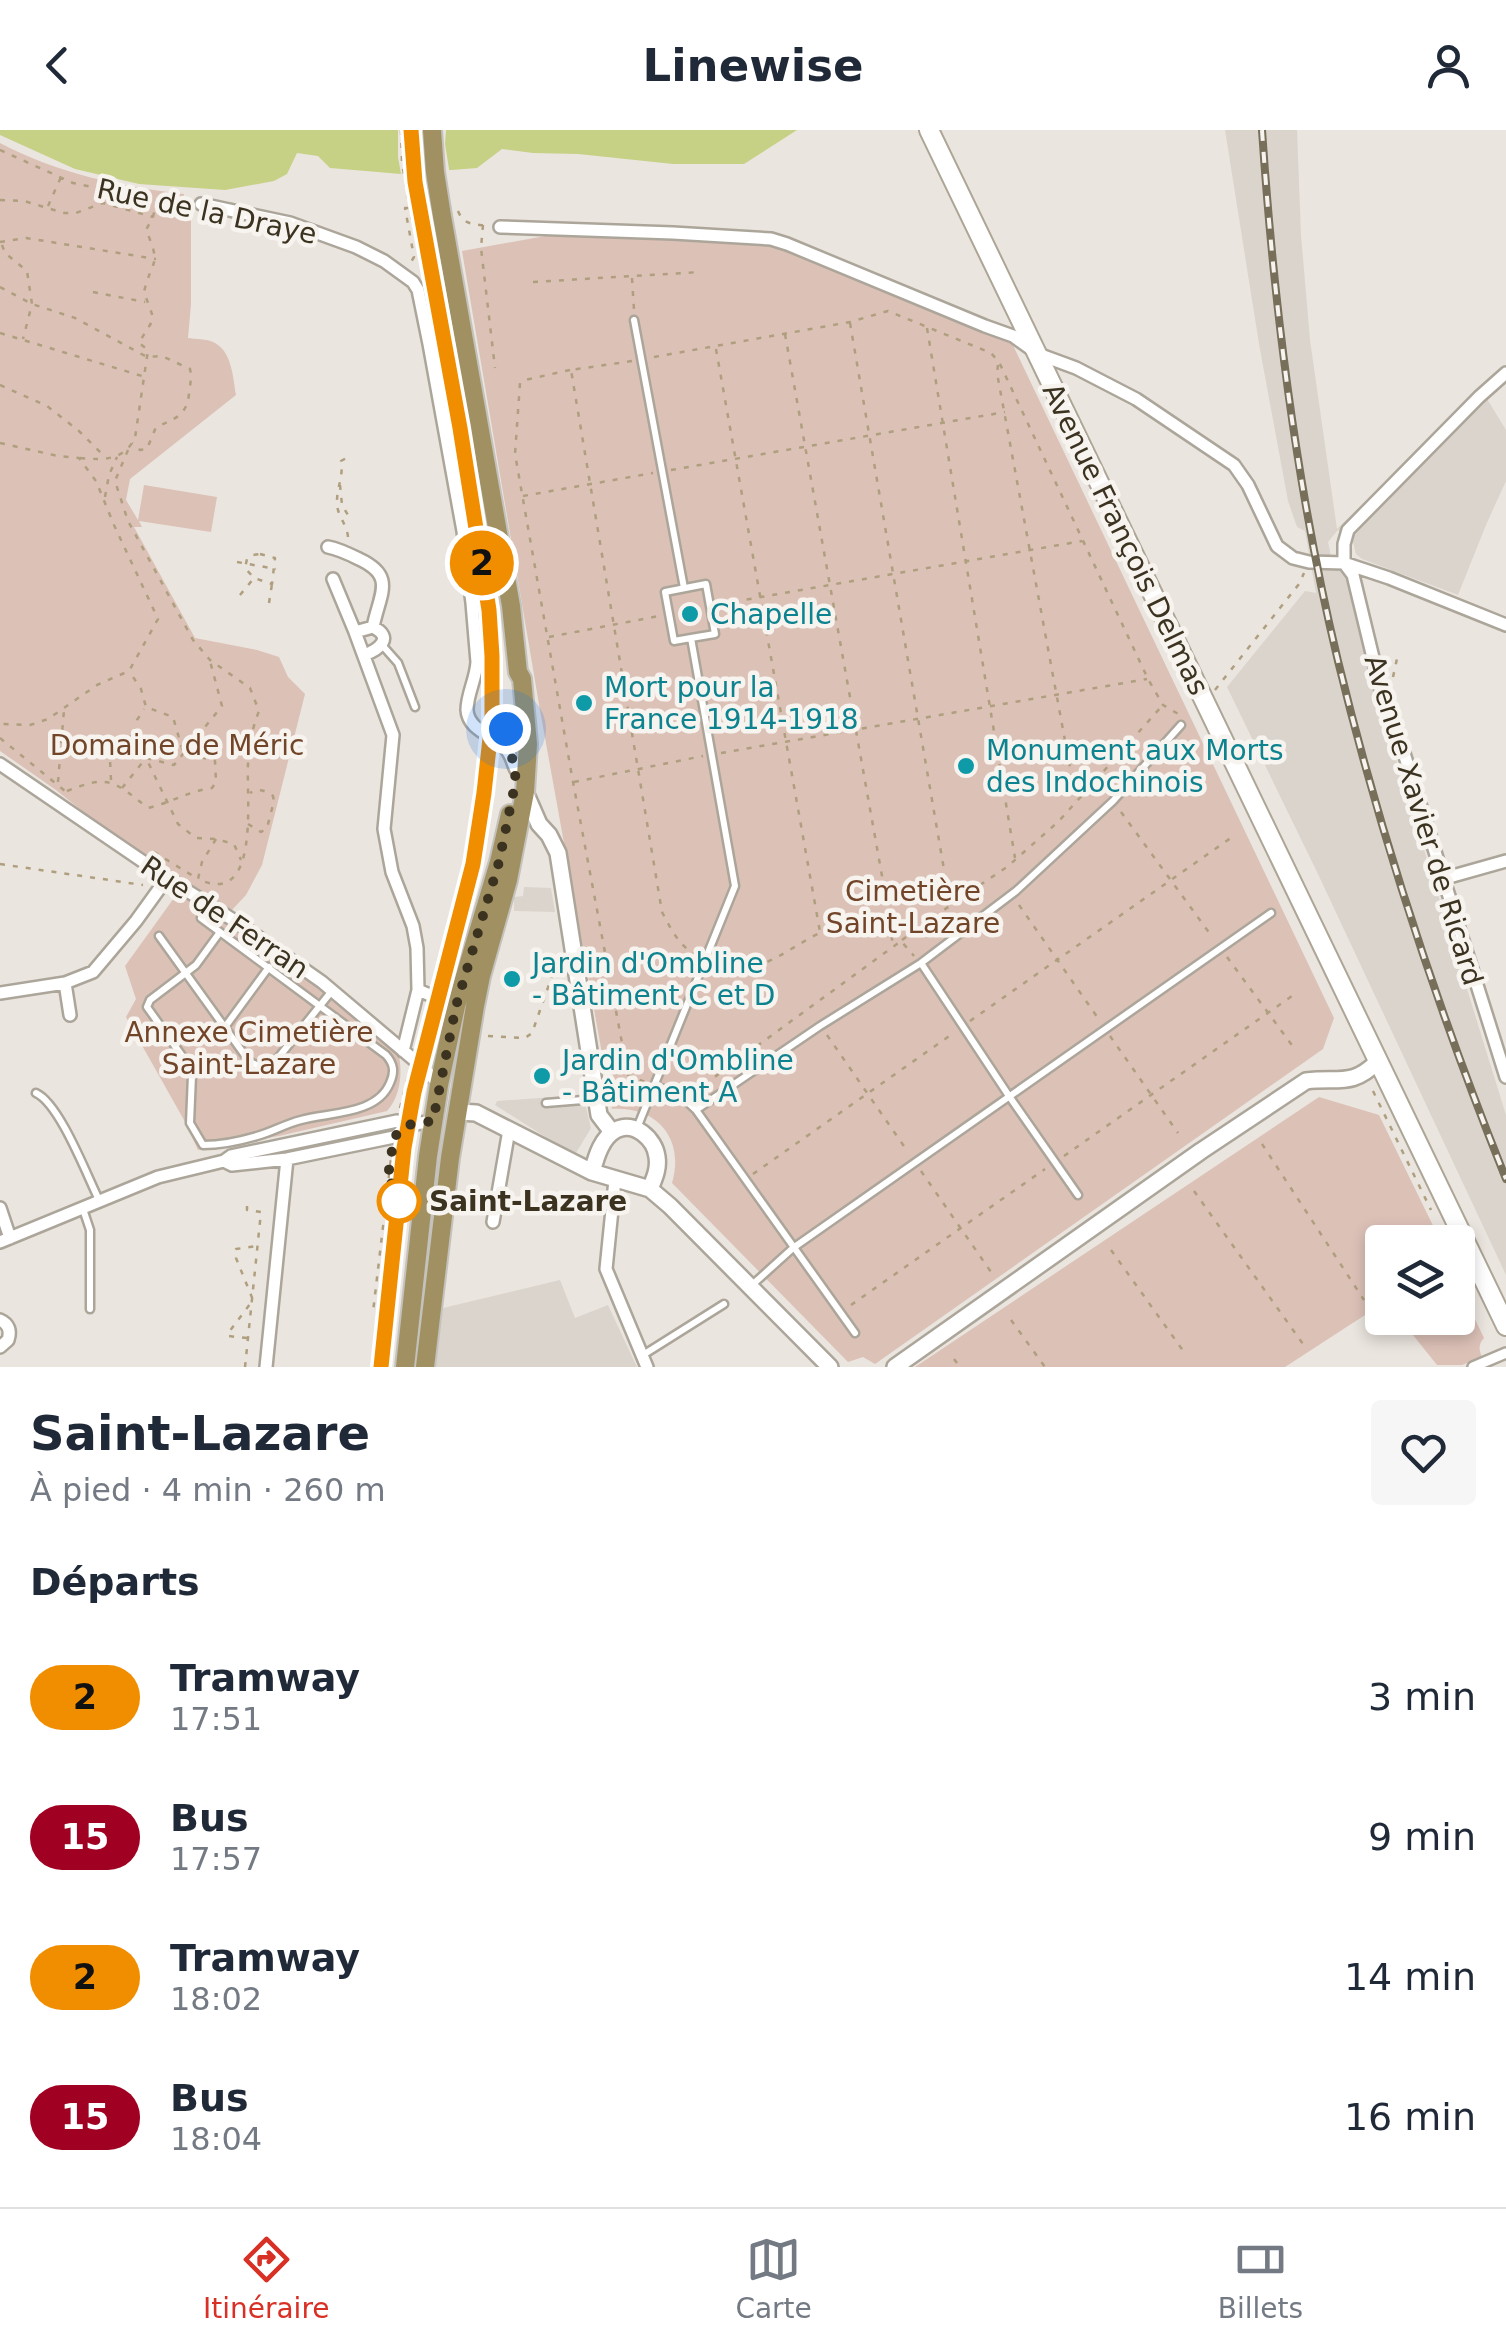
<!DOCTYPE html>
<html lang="fr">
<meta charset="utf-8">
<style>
:root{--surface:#fff;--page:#f6f6f7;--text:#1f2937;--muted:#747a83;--line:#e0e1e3;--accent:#d93025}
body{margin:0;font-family:"DejaVu Sans",sans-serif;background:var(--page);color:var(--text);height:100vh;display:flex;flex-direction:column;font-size:38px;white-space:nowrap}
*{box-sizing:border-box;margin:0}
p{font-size:32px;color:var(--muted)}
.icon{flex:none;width:55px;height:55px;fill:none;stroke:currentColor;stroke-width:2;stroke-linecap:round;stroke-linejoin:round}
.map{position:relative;height:1237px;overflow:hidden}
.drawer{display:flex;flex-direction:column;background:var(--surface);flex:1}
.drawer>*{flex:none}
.badge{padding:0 20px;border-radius:32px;font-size:35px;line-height:65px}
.fabs{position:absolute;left:1365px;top:1095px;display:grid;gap:20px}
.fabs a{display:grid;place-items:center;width:110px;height:110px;border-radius:10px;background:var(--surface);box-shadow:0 5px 15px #0003;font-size:50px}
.you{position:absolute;width:50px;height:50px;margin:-25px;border:8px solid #fff;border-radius:50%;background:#1a73e8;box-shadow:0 0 0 15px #1a73e833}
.map>.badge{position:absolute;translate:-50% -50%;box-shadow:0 0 0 5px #fff}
h2{padding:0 30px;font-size:38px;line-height:90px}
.round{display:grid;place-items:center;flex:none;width:105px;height:105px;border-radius:10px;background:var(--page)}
.overview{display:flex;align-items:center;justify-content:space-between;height:170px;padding:0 30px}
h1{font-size:48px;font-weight:700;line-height:75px}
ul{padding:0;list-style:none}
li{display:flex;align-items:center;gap:30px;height:140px;padding:0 30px}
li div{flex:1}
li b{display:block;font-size:38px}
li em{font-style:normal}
li .badge{min-width:110px;font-weight:700;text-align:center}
header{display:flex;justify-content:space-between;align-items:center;height:130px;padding:0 30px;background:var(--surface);font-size:45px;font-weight:700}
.menu{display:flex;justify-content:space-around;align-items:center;height:140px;border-top:2px solid var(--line);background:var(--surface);font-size:28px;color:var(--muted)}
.menu a{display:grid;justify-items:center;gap:5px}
.menu .active{color:var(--accent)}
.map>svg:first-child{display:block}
.built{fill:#dad4cd}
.green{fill:#dcc1b7}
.water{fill:#c6d185}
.pier{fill:#ebe5df}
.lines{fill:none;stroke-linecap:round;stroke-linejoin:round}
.service-casing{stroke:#aca59a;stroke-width:11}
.pedestrian-casing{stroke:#aca59a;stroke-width:14}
.minor-casing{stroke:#aca59a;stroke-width:16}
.tertiary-casing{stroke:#aca59a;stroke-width:20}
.secondary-casing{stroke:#ada595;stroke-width:22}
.primary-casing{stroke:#c4c2bc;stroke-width:22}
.path{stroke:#af9f7f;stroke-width:2.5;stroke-dasharray:5 8;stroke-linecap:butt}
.service{stroke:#fff;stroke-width:6}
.pedestrian{stroke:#fff;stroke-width:9}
.minor{stroke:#fff;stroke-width:11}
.tertiary{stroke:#fff;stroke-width:15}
.secondary{stroke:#fff;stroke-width:18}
.primary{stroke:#a19162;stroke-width:18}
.tram{stroke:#776f5a;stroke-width:2.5}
.rail-casing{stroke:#776f5a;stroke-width:8}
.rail{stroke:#f7f3ef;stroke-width:4;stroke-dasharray:11;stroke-linecap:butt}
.primary-bridge-casing{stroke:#c4c2bc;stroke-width:22;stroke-linecap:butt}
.path-bridge{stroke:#af9f7f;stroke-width:2.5;stroke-dasharray:5 8;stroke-linecap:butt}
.primary-bridge{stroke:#a19162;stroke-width:18}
.line-casing{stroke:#fff;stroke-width:22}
.line{stroke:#f18e00;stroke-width:15}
.walk{stroke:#3b3320;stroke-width:10;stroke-dasharray:0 18}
.culture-dot{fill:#0f9aa8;stroke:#f7f3ef;stroke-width:4}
.stop-dot{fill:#fff;stroke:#f18e00;stroke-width:5}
.labels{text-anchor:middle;stroke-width:9;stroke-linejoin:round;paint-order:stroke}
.street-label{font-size:28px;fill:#3b3320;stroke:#f7f3ef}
.culture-label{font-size:28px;fill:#0d838f;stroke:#f7f3ef;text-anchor:start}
.park-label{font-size:28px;fill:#724529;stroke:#f7f3ef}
.stop-label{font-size:28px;font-weight:bold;fill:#3b3320;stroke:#f7f3ef;text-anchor:start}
</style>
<header><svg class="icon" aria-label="back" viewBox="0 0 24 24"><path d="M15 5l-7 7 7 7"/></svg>Linewise<svg class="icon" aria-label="person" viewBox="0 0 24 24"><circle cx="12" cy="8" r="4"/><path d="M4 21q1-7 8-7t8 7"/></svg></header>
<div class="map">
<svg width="1506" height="1237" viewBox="0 0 1506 1237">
<rect width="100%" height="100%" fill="#ebe5df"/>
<path class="built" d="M 1225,0 L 1297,0 L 1301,105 L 1310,210 L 1337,399 L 1481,259 L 1506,300 L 1506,351 L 1486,395 L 1458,465 L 1362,429 L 1356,424 L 1353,412 L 1338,400 L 1328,412 L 1333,436 L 1347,445 L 1382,584 L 1506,985 L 1506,1145 L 1317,742 L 1227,557 L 1305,461 L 1316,463 L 1305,401 L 1297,397 L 1288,371 L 1259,214 Z
M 524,757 L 551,758 L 555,782 L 514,781 L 514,767 L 523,766 Z
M 583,965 L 591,998 L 576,1023 L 568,1021 L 495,975 L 497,971 Z
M 560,1150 L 575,1188 L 608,1175 L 637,1237 L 435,1237 L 443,1178 Z"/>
<path class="green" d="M 0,13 C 57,43 121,57 184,64 L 184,81 L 191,82 L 191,174 L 188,208 C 195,209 207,209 213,212 C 232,220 233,248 236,265 L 130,349 L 126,370 L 138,390 L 144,355 L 217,367 L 211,402 L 139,391 L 142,397 L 134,397 L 195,508 L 257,520 L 279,527 L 288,547 L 305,564 L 262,735 L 246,765 L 231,781 L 120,711 L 56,660 L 0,621 Z
M 422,21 L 493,427 L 503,524 L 502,593 L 489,594 L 489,527 L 479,430 L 411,53 L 408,23 Z
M 551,105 L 683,108 L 774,115 L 1011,211 L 1334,888 L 1323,919 L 875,1234 L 863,1227 L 848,1232 L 672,1053 C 685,1009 657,976 612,979 L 540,580 L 462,121 Z
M 179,761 L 277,824 L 398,922 C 403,941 401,966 387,981 L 279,1006 L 198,1020 L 184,990 L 126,887 L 136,869 L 125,836 Z
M 1319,967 L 1379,985 L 1441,1112 L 1382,1112 L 1382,1174 L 1285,1237 L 915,1237 Z
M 1458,1154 L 1484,1208 C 1478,1214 1479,1220 1482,1227 L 1462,1235 L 1437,1235 L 1413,1205 L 1430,1192 L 1427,1188 L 1458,1188 Z"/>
<path class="water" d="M 0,0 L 797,0 L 744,34 L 673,34 L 578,24 L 533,23 L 502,19 L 477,38 L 401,44 L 330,38 L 318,26 L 297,23 L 287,44 L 274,51 L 225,60 L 139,54 L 75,39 L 0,5 Z"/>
<path class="pier" d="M 398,0 L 446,0 L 445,14 L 450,45 L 402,49 L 398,27 Z"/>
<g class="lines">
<defs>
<path id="service" d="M 634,190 L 684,458
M 382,515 L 398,533 L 415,577
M 201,788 L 386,925 C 394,934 395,942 390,953 C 377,985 329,982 301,990 C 285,994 272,1002 257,1006 C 240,1011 220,1015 203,1015 L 190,993 L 192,945 L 190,937 L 147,877 L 150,870 L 196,835 L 220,802
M 159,806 L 249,931 C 258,937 264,939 274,933 L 331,862
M 921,833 L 1009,966 L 1078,1065
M 225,897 L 269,837
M 655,956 L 680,965 L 696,980
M 36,963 C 60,974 87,1046 100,1072
M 546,973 L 595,969
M 637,998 L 735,756 L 691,508 L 674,511 L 665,462 L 706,454 L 715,504 L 691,508
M 83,1079 L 90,1100 L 90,1179
M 752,1155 L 793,1118 L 1271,783
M 855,1203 L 696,980 L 820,896 L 921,833 L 1016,761 L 1113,671 L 1181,595
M 643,1225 L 724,1174"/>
<path id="pedestrian" d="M 1473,1237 L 1506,1223"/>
<path id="minor" d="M 201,74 L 290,93 L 356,117 L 384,131 L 413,152 L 418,160 L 429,214 L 463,401 L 472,473 L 477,532 C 476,549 467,564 467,580 C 468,600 493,605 505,618 C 512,625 512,632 516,640
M 500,97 L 673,103 L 771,109 L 787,114 L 985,196 L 1013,206 L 1038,224 L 1076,238 L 1136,269 L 1234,335 L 1248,355 L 1277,416 L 1293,428 L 1309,432 L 1344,433 L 1389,448 L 1506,495
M 328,417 C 339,419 349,424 359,429 C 396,446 380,463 373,497
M 1344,433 L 1353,445 L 1382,565 L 1402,617 L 1506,947
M 1344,433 L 1344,414 L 1348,400 L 1479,267 L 1506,243
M 333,449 L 355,502 L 393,605 L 384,699 L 392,742 L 413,796 L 417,818 L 418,860 L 403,921
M 355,502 L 373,497 C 395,508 378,520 364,525
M 493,607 L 506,599 L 517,582
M 0,634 L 167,748 L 238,793 L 322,852 L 425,939 L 439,955
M 1442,749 L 1506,731
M 65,853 L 70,885
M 418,860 L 456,876
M 0,863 L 65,853 L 93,842 L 136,791 L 167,748
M 224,1031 L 232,1035 L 287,1029 L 394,1007 L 409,995
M 615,1050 L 606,1139 L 647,1237
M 0,1078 L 10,1108
M 493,1092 L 509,1000
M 0,1112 L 158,1047 L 224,1031 L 231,1026 L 397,991 L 409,995 L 433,991
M 0,1190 C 9,1194 11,1201 8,1210 L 0,1217
M 266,1237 L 287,1029"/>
<path id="tertiary" d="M 525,662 L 539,694 L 549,705 L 558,723 L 599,985 L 612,1002
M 459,982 L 476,983 L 592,1042 L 650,1059 L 670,1076 L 830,1237
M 592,1042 C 596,1028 601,1008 616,1000 C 634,990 655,1009 657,1027 C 659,1039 654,1049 650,1059
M 895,1237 L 1201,1021 L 1306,951 C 1339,947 1352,957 1377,932"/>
<path id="secondary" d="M 929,0 L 1506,1196"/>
<path id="primary" d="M 405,1237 L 428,1026 L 439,955 L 456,876 L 499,732 L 510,684
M 425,1237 L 450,1028 L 475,876 L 481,846 L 508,750 L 525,662 L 528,614 L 522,549 L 518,542 L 511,476 L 442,86"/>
</defs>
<use href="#service" class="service-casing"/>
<use href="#pedestrian" class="pedestrian-casing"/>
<use href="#minor" class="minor-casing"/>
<use href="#tertiary" class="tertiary-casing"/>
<use href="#secondary" class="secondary-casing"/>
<use href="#primary" class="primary-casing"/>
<path class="path" d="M 0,20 L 73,53 L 157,70 L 190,73
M 0,70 L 24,71 L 64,83 L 76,83 L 103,73 L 153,87
M 48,76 L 61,47
M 408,78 L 405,78 L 414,127 L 411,132
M 458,81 C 464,96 475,94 489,96
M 411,85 L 423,142
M 483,95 L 481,118 L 495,238
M 0,112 L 26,108 L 156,129
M 2,115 L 5,123 L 27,141 L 32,174 L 23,209
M 632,148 L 634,180
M 533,152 L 700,142
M 0,157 L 32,174 L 75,188 L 147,227 L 162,226 L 190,239 C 192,247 190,255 189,264 C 187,285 175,289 156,297 L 147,319 L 140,320 L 132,313
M 93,162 L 145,172
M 850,193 L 947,757 L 955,764 L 965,765 L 1007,737 L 1059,691 L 1162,576
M 927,198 L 1015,728
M 0,203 L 142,246
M 785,204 L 889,785 L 893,817
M 716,219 L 820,802
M 654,227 L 850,192 L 888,181 L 991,223 L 999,232 L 1148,549 L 1163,575 L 1180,585
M 632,231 L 571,240 L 662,782 C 671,799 679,816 696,825
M 998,235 L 997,243 L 1076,670
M 570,240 L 525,250 L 520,253 L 515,324 L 573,652 L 628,945 L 645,952
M 0,255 L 47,276 L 79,301 L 102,324 L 99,328
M 0,313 L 58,326 L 79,328 L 96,351 L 114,395 L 158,489 L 129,541 L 97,555 L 48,589 L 30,595 L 0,594
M 128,320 L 115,351 L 128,391 L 193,510 L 210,530 L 250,558 L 259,581 C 252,599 249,615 248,634 C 246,668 261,779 198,749
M 80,328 C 104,330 123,331 135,308 L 148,220 L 139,213 C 156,183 156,196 144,162 C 152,128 162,137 146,100 L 153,87 L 157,70
M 671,340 L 1005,282
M 340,355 L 342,375 L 348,385 L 344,388
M 523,366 L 653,343
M 105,367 L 109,345 L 117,327
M 348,407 C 347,395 338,386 337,375 C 336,359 344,346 341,331 L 350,326
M 260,424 L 275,428 L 272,454 L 254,448 L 245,438 L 247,429 L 253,425 Z
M 237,432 L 276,439
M 240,465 L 254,448
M 269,473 L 272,454
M 721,474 L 1082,411
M 549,507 L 659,486
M 1393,547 L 1398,524
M 1215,560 L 1299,454 L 1304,443
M 134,603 L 137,590 L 144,579
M 0,608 L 65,661
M 721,623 L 1147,549
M 111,650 L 110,630 L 114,614 L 134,605 L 137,616 L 146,628 L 178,694 L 196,708 L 216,709 L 234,714 L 241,730
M 58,652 L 64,580
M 574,652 L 703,626
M 122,658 L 146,628 L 174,635 L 222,576 L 210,531
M 67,661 C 110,644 113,651 148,678 C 170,673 189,661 212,658 L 216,652 L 215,631 L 183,622 L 173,587 L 146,577 L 141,559 L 129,541
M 1121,682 L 1213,808
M 248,694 L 261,702 L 267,698 L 274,671 L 273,666 C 264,660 259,658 250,663
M 154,722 L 198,749 L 202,732 L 216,709
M 0,734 L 143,755
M 1019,775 L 1100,891
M 902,810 L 965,765
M 1227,827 L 1294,918
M 717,835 C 759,851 792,813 827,800 C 846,792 869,790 889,785
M 433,852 L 465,737 L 472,699 L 482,616
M 970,891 L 1235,705
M 827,905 L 908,1022
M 488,906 L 525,908 L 532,903 L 558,829
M 1110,906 L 1178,1003
M 1373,961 L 1431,1080
M 694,962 L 901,811 L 914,826
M 400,978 L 409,942
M 1262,1014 L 1364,1170
M 1064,1026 L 1292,866
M 921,1041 L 991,1142
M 753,1044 L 955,902
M 389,1053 L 411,1055
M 1194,1061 L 1303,1214
M 392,1077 L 395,1055
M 1111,1120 L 1184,1222
M 851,1175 L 1045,1039
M 381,1181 L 383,1163
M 380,1182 L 397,1183
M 1011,1190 L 1045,1237
M 247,1208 L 228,1206 L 229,1202 L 253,1170 L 236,1128 L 236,1119 L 257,1116
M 954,1229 L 960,1237
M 245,1237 L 261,1082 L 247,1080 L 247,1073
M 373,1237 L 378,1182 L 373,1182 L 392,1020"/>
<use href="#service" class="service"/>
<use href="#pedestrian" class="pedestrian"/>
<use href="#minor" class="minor"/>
<use href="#tertiary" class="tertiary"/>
<use href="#secondary" class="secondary"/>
<use href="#primary" class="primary"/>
<path class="tram" d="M 388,1237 L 411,1019 L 420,962 L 482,727 L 498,612 L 498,525 L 487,411 L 422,50 L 418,22 L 418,0"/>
<defs>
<path id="rail" d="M 1262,0 C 1274,178 1296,357 1338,531 C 1381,708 1438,880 1506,1049"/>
</defs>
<use href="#rail" class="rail-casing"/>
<use href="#rail" class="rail"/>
<defs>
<path id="primary-bridge" d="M 432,0 L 435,42 L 442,86"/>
</defs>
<use href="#primary-bridge" class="primary-bridge-casing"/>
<path class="path-bridge" d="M 401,0 L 402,33 L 411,85"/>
<use href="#primary-bridge" class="primary-bridge"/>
</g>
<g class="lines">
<defs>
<path id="line" d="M 381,1237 L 404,1018 L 414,962 L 473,734 L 484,663 L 492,590 L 492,526 L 489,480 L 460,298 L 415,52 L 411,0"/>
</defs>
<use href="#line" class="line-casing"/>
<use href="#line" class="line"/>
<path class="walk" d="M 399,1071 L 392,1077 L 395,1054 L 387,1053 L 394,1007 L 408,995 L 433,991 L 456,876 L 499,732 L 513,664 L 516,640 L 511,625 L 493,607 L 506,599"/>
</g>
<g class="culture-dot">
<circle cx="690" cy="484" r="10"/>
<circle cx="584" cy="573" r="10"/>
<circle cx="966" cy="636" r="10"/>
<circle cx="512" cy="849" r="10"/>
<circle cx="542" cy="946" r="10"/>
</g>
<circle class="stop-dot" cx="399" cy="1071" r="20"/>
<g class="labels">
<g class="street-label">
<text transform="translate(207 81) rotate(12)" y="10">Rue de la Draye</text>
<text transform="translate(1126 409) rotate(64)" y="10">Avenue François Delmas</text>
<text transform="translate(1424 690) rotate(73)" y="10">Avenue Xavier de Ricard</text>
<text transform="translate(225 787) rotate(34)" y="10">Rue de Ferran</text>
</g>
<g class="culture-label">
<text x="710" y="494">Chapelle</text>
<text x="604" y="567">Mort pour la<tspan x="604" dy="32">France 1914-1918</tspan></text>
<text x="986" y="630">Monument aux Morts<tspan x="986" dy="32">des Indochinois</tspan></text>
<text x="532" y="843">Jardin d'Ombline<tspan x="532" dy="32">- Bâtiment C et D</tspan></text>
<text x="562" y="940">Jardin d'Ombline<tspan x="562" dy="32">- Bâtiment A</tspan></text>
</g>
<g class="park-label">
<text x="177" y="625">Domaine de Méric</text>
<text x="913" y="771">Cimetière<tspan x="913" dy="32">Saint-Lazare</tspan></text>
<text x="249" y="912">Annexe Cimetière<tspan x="249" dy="32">Saint-Lazare</tspan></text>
</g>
<g class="stop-label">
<text x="429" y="1081">Saint-Lazare</text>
</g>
</g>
</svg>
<div class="fabs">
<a><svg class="icon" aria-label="layers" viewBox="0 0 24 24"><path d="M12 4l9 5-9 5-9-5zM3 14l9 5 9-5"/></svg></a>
</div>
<div class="you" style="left:506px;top:599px"></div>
<b class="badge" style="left:482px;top:433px;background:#f18e00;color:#111">2</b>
</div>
<section class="drawer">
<div class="overview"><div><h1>Saint-Lazare</h1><p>À pied · 4 min · 260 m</p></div><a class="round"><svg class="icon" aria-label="heart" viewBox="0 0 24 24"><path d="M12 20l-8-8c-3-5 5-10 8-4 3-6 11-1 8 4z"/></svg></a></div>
<h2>Départs</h2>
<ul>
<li><span class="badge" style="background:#f18e00;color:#111">2</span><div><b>Tramway</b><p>17:51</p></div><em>3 min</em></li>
<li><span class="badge" style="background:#a00021;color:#fff">15</span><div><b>Bus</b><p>17:57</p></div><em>9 min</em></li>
<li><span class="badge" style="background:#f18e00;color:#111">2</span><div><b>Tramway</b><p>18:02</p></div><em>14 min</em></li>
<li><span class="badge" style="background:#a00021;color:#fff">15</span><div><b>Bus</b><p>18:04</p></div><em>16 min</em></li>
</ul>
</section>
<nav class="menu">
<a class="active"><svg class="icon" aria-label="directions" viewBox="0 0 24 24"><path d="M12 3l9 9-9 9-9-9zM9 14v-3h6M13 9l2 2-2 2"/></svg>Itinéraire</a>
<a><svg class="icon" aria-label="map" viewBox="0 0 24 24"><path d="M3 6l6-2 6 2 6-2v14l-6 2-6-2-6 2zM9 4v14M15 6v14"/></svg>Carte</a>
<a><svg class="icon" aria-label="tickets" viewBox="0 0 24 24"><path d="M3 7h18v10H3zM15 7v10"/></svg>Billets</a>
</nav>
